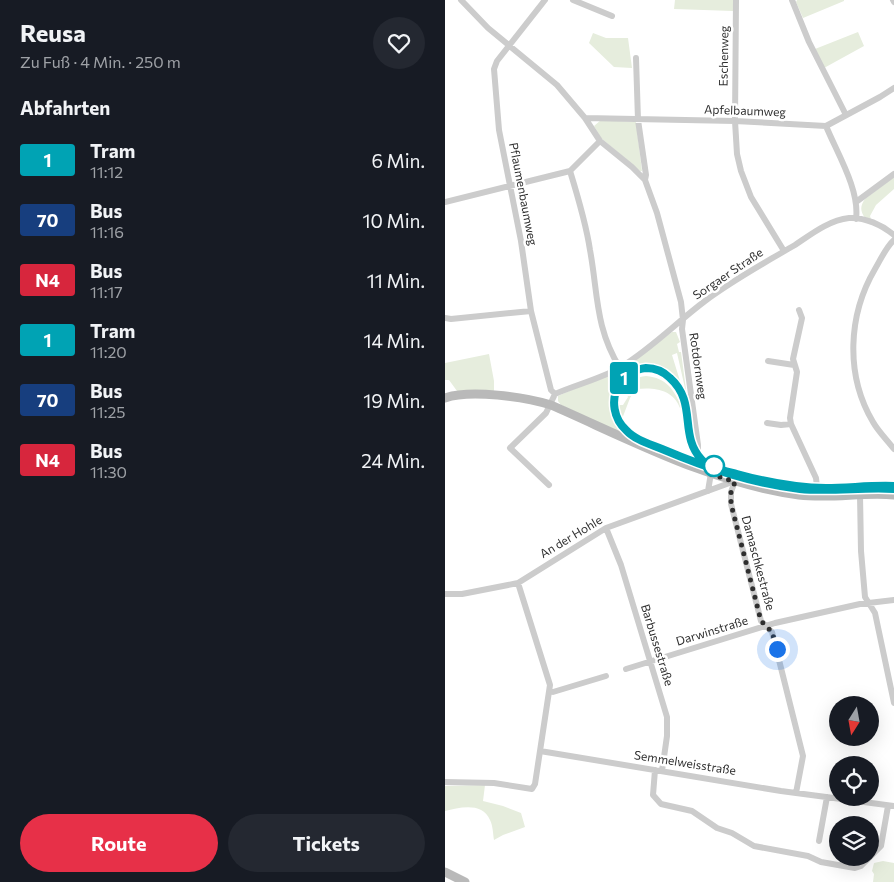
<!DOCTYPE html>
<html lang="de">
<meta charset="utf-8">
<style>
:root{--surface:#171b24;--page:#242831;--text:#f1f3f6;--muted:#9ea1a6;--accent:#e73048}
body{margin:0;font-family:Commissioner,sans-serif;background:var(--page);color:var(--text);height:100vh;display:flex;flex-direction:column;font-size:19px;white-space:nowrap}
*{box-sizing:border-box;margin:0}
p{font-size:16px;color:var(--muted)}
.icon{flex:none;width:28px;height:28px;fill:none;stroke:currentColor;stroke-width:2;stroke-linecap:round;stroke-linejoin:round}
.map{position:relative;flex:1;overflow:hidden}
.sheet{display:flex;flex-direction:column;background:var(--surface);width:445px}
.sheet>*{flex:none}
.badge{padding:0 10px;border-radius:4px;font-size:18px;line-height:32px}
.needle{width:32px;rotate:191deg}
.fabs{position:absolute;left:384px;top:696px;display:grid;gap:10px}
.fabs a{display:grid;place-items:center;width:50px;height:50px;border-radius:50%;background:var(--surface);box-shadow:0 5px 20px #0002;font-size:25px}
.you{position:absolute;width:25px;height:25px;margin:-12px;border:4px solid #fff;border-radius:50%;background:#1a73e8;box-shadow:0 0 0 8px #1a73e833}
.map>.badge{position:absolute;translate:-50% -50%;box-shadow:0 0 0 2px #fff}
h2{padding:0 20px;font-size:19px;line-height:45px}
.round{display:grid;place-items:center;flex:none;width:52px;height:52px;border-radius:26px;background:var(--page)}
.summary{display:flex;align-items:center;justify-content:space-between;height:85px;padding:0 20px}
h1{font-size:24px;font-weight:700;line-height:38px}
.primary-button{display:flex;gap:10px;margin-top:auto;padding:10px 20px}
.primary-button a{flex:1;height:58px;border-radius:30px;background:var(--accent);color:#fff;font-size:20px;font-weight:700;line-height:58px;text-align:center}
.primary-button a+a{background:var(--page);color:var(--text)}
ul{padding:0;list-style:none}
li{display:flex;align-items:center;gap:15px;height:60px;padding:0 20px}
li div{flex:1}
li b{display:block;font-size:19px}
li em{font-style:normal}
li .badge{min-width:55px;font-weight:700;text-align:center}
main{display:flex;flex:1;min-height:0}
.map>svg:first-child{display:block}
.green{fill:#e6eddd}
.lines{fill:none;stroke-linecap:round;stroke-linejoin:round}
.street{stroke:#ccc;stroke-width:6}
.secondary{stroke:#b9b9b9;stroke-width:9}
.tram{stroke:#848484;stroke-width:1}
.line-casing{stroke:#fff;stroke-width:11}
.line{stroke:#00a3b4;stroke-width:8}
.walk{stroke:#2f2f2f;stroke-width:5;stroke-dasharray:0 9}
.stop-dot{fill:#fff;stroke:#00a3b4;stroke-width:2.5}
.labels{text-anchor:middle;stroke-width:5;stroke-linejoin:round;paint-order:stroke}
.street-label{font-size:12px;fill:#2f2f2f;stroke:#fff}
</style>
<main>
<section class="sheet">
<div class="summary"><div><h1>Reusa</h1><p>Zu Fuß · 4 Min. · 250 m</p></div><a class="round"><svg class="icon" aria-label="heart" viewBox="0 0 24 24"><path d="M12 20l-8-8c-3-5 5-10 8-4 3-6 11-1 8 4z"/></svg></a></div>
<h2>Abfahrten</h2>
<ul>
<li><span class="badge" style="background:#00a3b4;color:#fff">1</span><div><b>Tram</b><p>11:12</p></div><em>6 Min.</em></li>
<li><span class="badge" style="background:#173e7e;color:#fff">70</span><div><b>Bus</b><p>11:16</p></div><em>10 Min.</em></li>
<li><span class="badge" style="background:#d7263d;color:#fff">N4</span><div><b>Bus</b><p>11:17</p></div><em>11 Min.</em></li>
<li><span class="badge" style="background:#00a3b4;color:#fff">1</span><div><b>Tram</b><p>11:20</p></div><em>14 Min.</em></li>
<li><span class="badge" style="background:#173e7e;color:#fff">70</span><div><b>Bus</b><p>11:25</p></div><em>19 Min.</em></li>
<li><span class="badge" style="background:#d7263d;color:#fff">N4</span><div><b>Bus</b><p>11:30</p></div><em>24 Min.</em></li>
</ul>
<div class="primary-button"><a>Route</a><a>Tickets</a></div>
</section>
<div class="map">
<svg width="449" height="882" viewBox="0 0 449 882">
<rect width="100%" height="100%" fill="#fff"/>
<path class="green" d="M 230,0 L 288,0 L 288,11 L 229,9 Z
M 352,0 L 399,0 L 399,1 L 358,18 L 351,2 Z
M 413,32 L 419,46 L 379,68 L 370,49 Z
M 148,33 L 161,38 L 183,38 L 187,68 L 169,67 L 144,43 Z
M 156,120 L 191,122 L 197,171 L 195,171 L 156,138 L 149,126 Z
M 449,177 L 449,189 L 431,205 L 425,216 L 426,219 L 420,218 C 415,211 415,206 420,199 Z
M 227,332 L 231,332 L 235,342 L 232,344 L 234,352 L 236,352 L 242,397 L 232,353 L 227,355 L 235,381 L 233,381 C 184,336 138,407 189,439 L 116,405 L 113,401 L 113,396 L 185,364 Z
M 44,354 L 49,381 L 49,392 L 12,391 L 4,380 L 0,380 L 0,363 Z
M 201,376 C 222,378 228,389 237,407 L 235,408 C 228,389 209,387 191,389 L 185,398 L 177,419 L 174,405 L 178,405 L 183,397 C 176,385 189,377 201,376 Z
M 40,785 L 38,801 L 58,806 L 76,813 L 80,827 L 58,835 L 49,840 C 48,834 48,826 45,820 C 38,802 15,807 0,811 L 0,786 Z
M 438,861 L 449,863 L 449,882 L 428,882 L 429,874 L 427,871 L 429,863 Z"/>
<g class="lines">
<path class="street" d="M 16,0 L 43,28 L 112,85 L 140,118 L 155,141 L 187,167 L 200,180 L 212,213 L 236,302 L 238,320 L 237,329 L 253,445 L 253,469
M 100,0 L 52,61 L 49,69 L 54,130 L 76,241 L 86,311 L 106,390 L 110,394
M 128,0 L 167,16
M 291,0 L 290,121 L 292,154 L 296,171 L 306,197 L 339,251
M 347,0 L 364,42 L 401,115
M 448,0 L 449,2
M 191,58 L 193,120 L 201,175 L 200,180
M 140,118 L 290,121 L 381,126 L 435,97 L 449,88
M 381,126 C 392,153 415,190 411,219
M 125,171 C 133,197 141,223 145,250 C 153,293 150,328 175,368
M 0,202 L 125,171 L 155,141
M 411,202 L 449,174
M 449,240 C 441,247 436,259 430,269 C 403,315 400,375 428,422 C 433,431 442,440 449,449
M 354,310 L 357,318 L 348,359 L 352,372 L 345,418 L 346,424 L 371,478 L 373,495
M 0,318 L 6,319 L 86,311
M 323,361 L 349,365
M 110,394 C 130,385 158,378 176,367 C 207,348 232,322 260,301 C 288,280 319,263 350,245 C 365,235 384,220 404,218 C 420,217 437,225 449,235
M 322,423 L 336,425 L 346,424
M 290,481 L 286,492 L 286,504 L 316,621 L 327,632 L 358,756 L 351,793
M 104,485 L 65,448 L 101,413 L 110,394
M 263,491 L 266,473
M 415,495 L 416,551 L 420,597 L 430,613 L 449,703
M 161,528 L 176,565 L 222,717 L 222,736 L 217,771
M 0,594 L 17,594 L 73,583 L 161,528 L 290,481
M 181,669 L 330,623 L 415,604 L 449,600
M 105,691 L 108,692 L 161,676
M 95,751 L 336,791 L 449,806
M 210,770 L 208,795 L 216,804 L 247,811 L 272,828 L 287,833 L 309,846 L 363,856 L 376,862 L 410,868 L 416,866 L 436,846 L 443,806
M 0,782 L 49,783 L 87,789 L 90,784 L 105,685 L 73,583
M 374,841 L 382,797"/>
<path class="secondary" d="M 0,398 C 25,389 80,397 106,405 C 186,440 266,483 354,495 C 386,499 418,492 449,495
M 0,872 L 20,882"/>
<path class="tram" d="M 449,487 C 426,485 404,488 381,488 C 351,488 321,482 292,474 C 281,471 265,468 257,460 C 233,435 253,403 225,378 C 219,372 210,368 201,368 C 190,369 179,375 174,385 C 165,400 169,419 180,430 C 190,440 205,444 217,449 C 262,468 306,483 355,489 C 386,492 418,487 449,489"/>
</g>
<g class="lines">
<defs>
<path id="line" d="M 449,486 C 426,485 404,488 381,488 C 351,488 321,482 292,474 C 281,471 265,468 257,460 C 233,435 253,403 225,378 C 219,372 210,368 201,368 C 190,369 179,376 174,385 C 165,400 169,419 181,430 C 190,440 205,444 217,449 C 262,468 306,483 355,489 C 386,492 418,487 449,489"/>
</defs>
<use href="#line" class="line-casing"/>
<use href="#line" class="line"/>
<path class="walk" d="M 269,466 L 266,474 L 290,482 L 286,492 L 286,504 L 316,621 L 327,632 L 332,649"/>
</g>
<circle class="stop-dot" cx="269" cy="466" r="10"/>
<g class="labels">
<g class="street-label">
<text transform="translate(279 56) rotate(-89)" y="4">Eschenweg</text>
<text transform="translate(300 111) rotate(2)" y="4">Apfelbaumweg</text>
<text transform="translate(78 194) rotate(79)" y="4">Pflaumenbaumweg</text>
<text transform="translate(283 274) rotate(-34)" y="4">Sorgaer Straße</text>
<text transform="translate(253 366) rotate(82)" y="4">Rotdornweg</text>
<text transform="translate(126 537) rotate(-31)" y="4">An der Hohle</text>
<text transform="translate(313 563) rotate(75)" y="4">Damaschkestraße</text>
<text transform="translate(267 631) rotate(-17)" y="4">Darwinstraße</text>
<text transform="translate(212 645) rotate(73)" y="4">Barbussestraße</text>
<text transform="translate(240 763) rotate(9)" y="4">Semmelweisstraße</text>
</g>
</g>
</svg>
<div class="fabs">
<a><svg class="needle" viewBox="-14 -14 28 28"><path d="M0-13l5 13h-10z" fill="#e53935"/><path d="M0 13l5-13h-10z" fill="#9ea1a6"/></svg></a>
<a><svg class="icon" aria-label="locate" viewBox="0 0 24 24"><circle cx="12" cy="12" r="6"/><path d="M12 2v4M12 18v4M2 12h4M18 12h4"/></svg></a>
<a><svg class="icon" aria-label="layers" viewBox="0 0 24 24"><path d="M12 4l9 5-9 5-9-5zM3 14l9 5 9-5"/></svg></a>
</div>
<div class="you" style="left:332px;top:649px"></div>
<b class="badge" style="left:179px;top:378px;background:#00a3b4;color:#fff">1</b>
</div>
</main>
